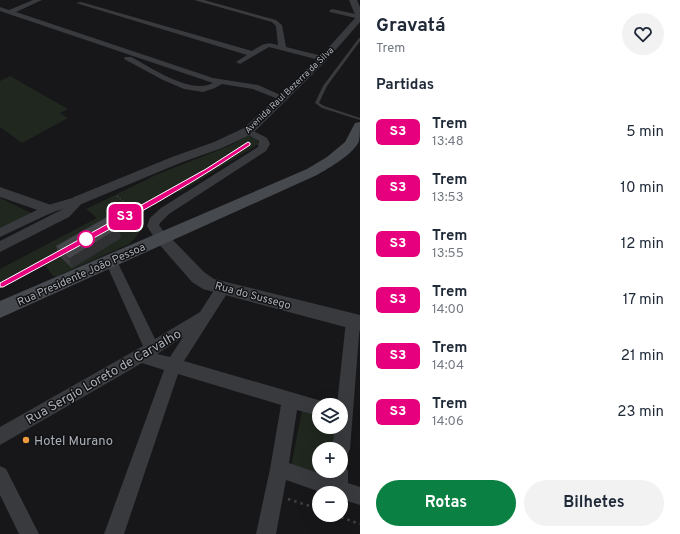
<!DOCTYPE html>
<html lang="pt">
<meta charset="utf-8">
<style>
:root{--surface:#fff;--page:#f2f2f3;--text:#1f2937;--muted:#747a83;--accent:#0b8043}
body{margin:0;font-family:Overpass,sans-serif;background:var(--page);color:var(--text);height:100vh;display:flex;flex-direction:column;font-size:15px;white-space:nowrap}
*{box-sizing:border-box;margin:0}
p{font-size:13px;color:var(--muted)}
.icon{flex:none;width:22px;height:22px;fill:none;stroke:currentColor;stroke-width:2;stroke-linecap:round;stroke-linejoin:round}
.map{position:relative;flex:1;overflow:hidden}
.sheet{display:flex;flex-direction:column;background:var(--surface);width:320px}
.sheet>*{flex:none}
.badge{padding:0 8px;border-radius:6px;font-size:14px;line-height:26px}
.controls{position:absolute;left:312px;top:398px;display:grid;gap:8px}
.controls a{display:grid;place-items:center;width:36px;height:36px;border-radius:50%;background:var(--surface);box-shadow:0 4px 16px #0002;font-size:20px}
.map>.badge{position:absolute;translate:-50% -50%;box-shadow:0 0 0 2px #fff}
h2{padding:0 16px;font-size:15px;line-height:36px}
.round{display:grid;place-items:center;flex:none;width:42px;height:42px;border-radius:21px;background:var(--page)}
.overview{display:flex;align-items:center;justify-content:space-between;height:68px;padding:0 16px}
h1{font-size:19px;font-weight:700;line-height:30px}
.cta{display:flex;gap:8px;margin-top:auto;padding:8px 16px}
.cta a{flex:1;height:46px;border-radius:24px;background:var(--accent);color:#fff;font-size:16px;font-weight:700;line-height:46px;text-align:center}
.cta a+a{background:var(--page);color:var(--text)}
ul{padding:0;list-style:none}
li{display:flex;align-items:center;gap:12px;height:56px;padding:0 16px}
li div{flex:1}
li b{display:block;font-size:15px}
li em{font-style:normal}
li .badge{min-width:44px;font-weight:700;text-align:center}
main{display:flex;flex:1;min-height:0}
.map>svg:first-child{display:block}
.green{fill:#1f271f}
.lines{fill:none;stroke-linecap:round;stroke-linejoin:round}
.path-far1{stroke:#3e4145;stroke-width:1.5;stroke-dasharray:1.5 2;stroke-linecap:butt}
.path{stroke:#3e4145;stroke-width:2.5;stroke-dasharray:2.5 4;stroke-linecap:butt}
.service{fill:#383a3e;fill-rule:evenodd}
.minor{fill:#383a3e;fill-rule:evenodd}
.tertiary{fill:#383a3e;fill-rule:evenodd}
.secondary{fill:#46494e;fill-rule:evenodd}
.rail-far2-casing{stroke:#4b4e53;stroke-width:3}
.rail-far1-casing{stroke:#4b4e53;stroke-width:4}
.rail-casing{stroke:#4b4e53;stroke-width:4.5}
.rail-far2{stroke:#121214;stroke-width:2;stroke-dasharray:6;stroke-linecap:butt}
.rail-far1{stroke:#121214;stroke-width:2.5;stroke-dasharray:8;stroke-linecap:butt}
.rail{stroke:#121214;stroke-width:3;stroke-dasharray:10;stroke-linecap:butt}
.wall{fill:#3a3c3f}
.shaded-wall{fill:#303133}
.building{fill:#444649;stroke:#303133}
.line{fill:#e6007e;stroke:#fff}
.stop-dot{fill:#fff;stroke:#e6007e;stroke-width:2}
.poi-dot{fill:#eb993d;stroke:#121214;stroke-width:1.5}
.labels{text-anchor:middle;stroke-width:3;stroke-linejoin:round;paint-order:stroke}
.far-street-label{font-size:9px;fill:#aab0b8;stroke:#121214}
.street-label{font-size:11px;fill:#aab0b8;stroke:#121214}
.near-street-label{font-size:13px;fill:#aab0b8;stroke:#121214}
.near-poi-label{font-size:13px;fill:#aab0b8;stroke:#121214;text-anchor:start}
</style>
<main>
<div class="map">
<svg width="360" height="534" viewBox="0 0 360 534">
<rect width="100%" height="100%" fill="#171719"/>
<path class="green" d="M 10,76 L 68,109 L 60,113 L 68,118 L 22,143 L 0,127 L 0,81 Z
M 249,135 L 255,137 L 259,144 L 180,192 L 175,190 L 132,214 L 142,222 C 141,232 137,237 129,244 L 57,276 L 53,276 L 45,265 L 131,214 L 0,288 L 0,269 L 97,218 L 86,209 L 156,175 L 229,146 Z
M 0,198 L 31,213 L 31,215 L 0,231 Z
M 302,411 L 319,416 L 319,427 L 338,427 L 336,449 L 319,449 L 319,471 L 334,471 L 333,478 L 291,466 Z"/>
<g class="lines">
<path class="path-far1" d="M 117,196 L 134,211 L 148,202 L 156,204"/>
<path class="path" d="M 288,499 L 319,509
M 335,515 L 360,524"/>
<path class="service" d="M 359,38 L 360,38 L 360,41 L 327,86 L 319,103 L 324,106 L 360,118 L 360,120 L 322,108 L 315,103 L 323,86 Z"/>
<path class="minor" d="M 33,0 L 42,0 L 16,12 L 213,78 L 258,85 L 287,98 L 283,101 L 253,89 L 222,84 L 215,88 L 203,92 L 184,89 L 163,80 L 124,59 L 125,57 L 131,57 C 152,68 191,95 213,83 L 0,11 L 0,7 L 9,10 Z
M 194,0 L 204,0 L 276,20 L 282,25 L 286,47 L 326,57 L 327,59 L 323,61 L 269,47 L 240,64 L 236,62 L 247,55 L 76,3 L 81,2 L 252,51 C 261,45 266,41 278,45 L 276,26 L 272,22 Z
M 332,9 L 360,15 L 360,19 L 330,12 L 329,11 Z
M 248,128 L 267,138 L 270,144 L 266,151 L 169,214 L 160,223 L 159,225 L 169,239 L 167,242 C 157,245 152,234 147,226 L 150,218 L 161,208 L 258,147 L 259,141 L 243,131 Z
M 79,196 L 83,197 L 85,200 L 69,217 L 0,252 L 0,241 L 63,209 L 53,212 L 0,237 L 0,228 L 45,206 Z
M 111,256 L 116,258 L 117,261 L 155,339 L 200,312 L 218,284 L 223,283 L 228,284 L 230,288 L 228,292 L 184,361 L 325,402 L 326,405 L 319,405 L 319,416 L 297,410 L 289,463 L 330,477 L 330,471 L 341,471 L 341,463 L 345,465 L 348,471 L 348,483 L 360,487 L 360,505 L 341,499 L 341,493 L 323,493 L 286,480 L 276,534 L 256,534 L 270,469 L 281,405 L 178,374 L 124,534 L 104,534 L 164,370 L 142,363 L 0,445 L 0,427 L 143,346 L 105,261 L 106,258 ZM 183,337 L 170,357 L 157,354 Z
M 353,315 L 358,317 L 360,323 L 350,449 L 347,455 L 341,458 L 341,449 L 332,449 L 335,427 L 341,427 L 341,405 L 337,405 L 346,321 L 348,317 Z
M 0,466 L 6,469 L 39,534 L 19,534 L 0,495 Z"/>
<path class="tertiary" d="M 349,0 L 357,0 L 360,7 L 360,22 L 326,61 L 252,134 L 222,148 L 180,163 L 84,203 L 79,205 L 74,203 L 72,200 L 74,197 L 172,157 L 214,142 L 244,128 L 320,57 L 356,17 Z
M 0,187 L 54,206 L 56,209 L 54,212 L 49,214 L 0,197 Z
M 163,233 L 168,235 L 204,272 L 214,279 L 360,315 L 360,331 L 203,289 L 192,282 L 158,243 L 155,239 L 158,235 Z"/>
<path class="secondary" d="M 360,122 C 360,128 360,136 359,141 C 354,154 329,168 317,175 L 0,318 L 0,301 L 307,169 L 327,157 L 345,142 L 355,123 Z"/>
<defs>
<path id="rail-far2" d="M 245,146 L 248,144"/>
<path id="rail-far1" d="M 104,229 L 208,170 L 246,145"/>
<path id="rail" d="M 0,285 L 69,248"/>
</defs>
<use href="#rail-far2" class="rail-far2-casing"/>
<use href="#rail-far1" class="rail-far1-casing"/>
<use href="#rail" class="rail-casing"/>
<use href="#rail-far2" class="rail-far2"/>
<use href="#rail-far1" class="rail-far1"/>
<use href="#rail" class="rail"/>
</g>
<path class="wall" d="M 121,238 L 72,268 L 59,256 L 56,246 Z"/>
<path class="shaded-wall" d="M 119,228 L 121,238 L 72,268 L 69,259 Z"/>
<path class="building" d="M 107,217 L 119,228 L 69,259 L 56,246 Z"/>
<path class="line" d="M 248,142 L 250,143 L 250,145 C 171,198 86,242 3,287 L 0,287 L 0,283 L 75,242 L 206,169 Z"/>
<circle class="stop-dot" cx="86" cy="239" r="8"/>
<circle class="poi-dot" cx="26" cy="440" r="4"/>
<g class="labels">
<g class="far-street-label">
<text transform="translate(289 90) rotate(-44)" y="3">Avenida Raul Bezerra da Silva</text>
</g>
<g class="street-label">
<text transform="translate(81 274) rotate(-24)" y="4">Rua Presidente João Pessoa</text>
<text transform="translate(253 295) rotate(15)" y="4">Rua do Sussego</text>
</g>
<g class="near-street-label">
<text transform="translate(103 376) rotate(-30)" y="5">Rua Sergio Loreto de Carvalho</text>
</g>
<g class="near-poi-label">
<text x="34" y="445">Hotel Murano</text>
</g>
</g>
</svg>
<div class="controls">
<a><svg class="icon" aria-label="layers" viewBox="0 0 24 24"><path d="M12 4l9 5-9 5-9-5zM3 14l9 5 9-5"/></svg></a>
<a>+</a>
<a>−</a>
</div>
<b class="badge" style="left:125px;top:217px;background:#e6007e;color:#fff">S3</b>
</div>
<section class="sheet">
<div class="overview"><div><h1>Gravatá</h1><p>Trem</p></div><a class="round"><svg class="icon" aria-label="heart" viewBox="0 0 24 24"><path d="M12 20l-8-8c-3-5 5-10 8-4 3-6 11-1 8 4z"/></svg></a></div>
<h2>Partidas</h2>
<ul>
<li><span class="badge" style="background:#e6007e;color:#fff">S3</span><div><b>Trem</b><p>13:48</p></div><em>5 min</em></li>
<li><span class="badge" style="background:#e6007e;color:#fff">S3</span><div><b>Trem</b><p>13:53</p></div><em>10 min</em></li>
<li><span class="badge" style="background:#e6007e;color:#fff">S3</span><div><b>Trem</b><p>13:55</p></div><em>12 min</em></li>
<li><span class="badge" style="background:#e6007e;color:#fff">S3</span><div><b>Trem</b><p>14:00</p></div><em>17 min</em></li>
<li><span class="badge" style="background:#e6007e;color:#fff">S3</span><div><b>Trem</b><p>14:04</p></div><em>21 min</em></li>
<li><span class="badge" style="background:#e6007e;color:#fff">S3</span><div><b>Trem</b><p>14:06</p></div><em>23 min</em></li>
</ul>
<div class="cta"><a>Rotas</a><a>Bilhetes</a></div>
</section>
</main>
